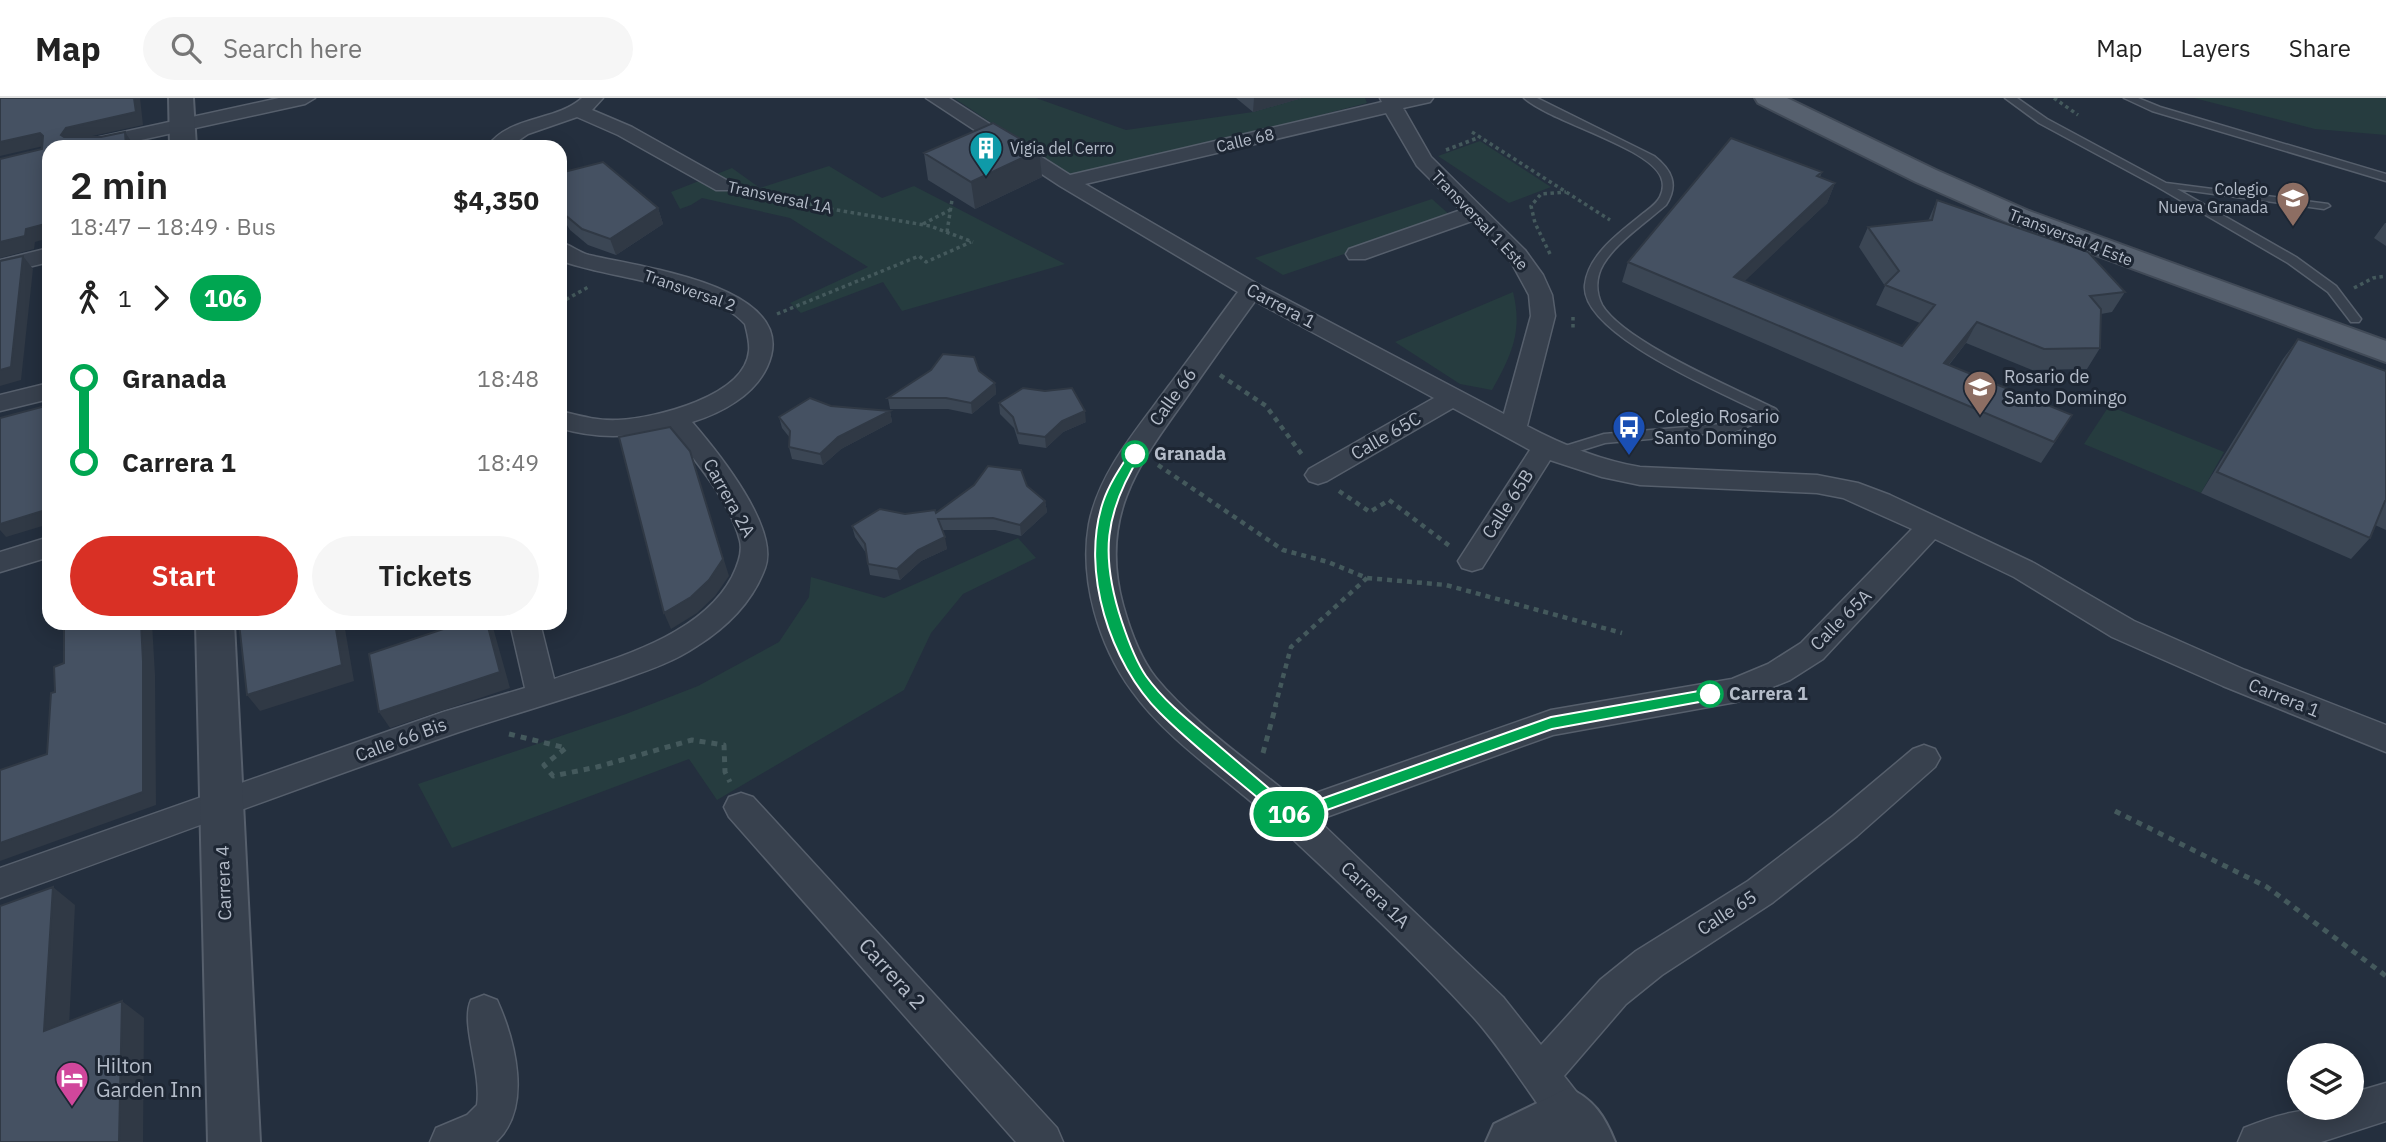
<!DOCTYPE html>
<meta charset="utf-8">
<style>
:root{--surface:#fff;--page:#f6f6f6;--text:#222;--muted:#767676;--line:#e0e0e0;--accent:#d93025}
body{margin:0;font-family:"IBM Plex Sans",sans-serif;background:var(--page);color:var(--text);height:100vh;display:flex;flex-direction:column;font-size:26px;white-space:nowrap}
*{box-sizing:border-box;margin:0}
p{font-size:23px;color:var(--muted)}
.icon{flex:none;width:38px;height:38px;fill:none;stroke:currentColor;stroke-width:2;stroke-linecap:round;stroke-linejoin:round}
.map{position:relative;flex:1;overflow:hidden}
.side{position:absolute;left:42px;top:42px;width:525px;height:490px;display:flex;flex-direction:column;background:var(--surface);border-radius:21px;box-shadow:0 4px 18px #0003}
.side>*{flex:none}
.badge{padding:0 14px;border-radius:23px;font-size:24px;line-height:46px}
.tools{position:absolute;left:2287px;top:945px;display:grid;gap:14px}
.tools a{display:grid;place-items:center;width:77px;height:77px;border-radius:50%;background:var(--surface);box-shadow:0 4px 18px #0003;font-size:35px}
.map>.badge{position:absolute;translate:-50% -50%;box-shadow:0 0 0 4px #fff}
.legs{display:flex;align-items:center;gap:10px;height:77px;padding:0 28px;font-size:23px}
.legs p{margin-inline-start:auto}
.summary{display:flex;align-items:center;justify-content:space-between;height:119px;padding:0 28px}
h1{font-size:38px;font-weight:600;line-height:52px}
.action{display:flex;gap:14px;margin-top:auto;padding:14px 28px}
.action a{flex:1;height:80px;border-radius:42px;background:var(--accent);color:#fff;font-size:28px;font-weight:600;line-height:80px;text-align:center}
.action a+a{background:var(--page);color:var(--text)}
ul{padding:0 28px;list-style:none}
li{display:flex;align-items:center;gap:24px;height:84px;font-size:26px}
li i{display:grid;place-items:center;width:10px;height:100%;margin:0 9px;background:currentColor}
li i::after{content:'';width:18px;height:18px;margin:-9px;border:5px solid;border-radius:50%;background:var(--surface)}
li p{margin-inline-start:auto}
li:first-child i{background:linear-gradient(#0000 50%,currentColor 0)}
li:last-child i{background:linear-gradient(currentColor 50%,#0000 0)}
header{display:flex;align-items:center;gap:42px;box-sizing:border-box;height:98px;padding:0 35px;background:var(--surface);border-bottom:2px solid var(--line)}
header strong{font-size:33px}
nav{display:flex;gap:38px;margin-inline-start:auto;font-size:24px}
.search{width:490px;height:63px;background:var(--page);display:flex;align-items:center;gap:18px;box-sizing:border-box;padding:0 24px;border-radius:38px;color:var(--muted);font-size:26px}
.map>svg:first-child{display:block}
.green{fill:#263c3f}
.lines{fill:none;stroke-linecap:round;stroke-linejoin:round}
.service-casing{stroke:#565f6c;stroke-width:3}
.minor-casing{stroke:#565f6c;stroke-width:3}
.tertiary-casing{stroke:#565f6c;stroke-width:4}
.primary-casing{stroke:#414a57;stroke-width:4}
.path-far2{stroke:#44595c;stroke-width:3.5;stroke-dasharray:3.5 3.5;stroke-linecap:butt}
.path-far1{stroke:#44595c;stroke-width:4.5;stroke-dasharray:5 5;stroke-linecap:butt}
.path{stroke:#44595c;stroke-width:5;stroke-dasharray:6 6;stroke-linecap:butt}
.service{fill:#38414e;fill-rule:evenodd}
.minor{fill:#38414e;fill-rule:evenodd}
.tertiary{fill:#38414e;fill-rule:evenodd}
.primary{fill:#56606e;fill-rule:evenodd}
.wall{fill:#3b4654}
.shaded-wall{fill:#303945}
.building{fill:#455162;stroke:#303945;stroke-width:2}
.line-1{fill:#00a651;stroke:#fff;stroke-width:2}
.stop-1-dot{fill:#fff;stroke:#00a651;stroke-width:3.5}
.labels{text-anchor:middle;stroke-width:6;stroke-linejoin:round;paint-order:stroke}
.far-street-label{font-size:16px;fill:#b4bcc9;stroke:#1d2633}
.far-poi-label{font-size:16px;fill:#b4bcc9;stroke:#1d2633;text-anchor:start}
.street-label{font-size:18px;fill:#b4bcc9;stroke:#1d2633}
.poi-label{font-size:18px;fill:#b4bcc9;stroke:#1d2633;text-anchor:start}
.stop-label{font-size:18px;font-weight:bold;fill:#b4bcc9;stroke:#1d2633;text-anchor:start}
.near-street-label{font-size:21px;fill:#b4bcc9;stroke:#1d2633}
.near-poi-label{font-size:21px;fill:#b4bcc9;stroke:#1d2633;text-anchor:start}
</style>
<header>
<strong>Map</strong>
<div class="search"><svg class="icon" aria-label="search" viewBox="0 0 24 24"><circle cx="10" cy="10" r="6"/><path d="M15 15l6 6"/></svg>Search here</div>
<nav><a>Map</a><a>Layers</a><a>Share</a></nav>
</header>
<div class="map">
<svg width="2386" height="1044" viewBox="0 0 2386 1044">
<rect width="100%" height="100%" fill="#242f3e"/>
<path class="green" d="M 954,0 L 1036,0 L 1126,32 L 1253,14 L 1302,0 L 1365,0 L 1367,5 L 1192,50 L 1071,78 Z
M 2194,0 L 2386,0 L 2386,37 L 2315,31 Z
M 1480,43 L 1551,89 L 1509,105 L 1438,58 Z
M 829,68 L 882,100 L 914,88 L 1065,166 L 902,213 L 883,184 L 801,215 L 790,205 L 868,169 L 790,120 L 702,100 L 691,107 L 680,111 L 671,94 L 732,70 L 760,90 Z
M 1432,101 L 1452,119 L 1283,177 L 1255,160 Z
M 1513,194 C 1523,234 1511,258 1492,292 L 1460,286 L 1395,244 Z
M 2109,308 L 2224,354 L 2201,395 L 2084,346 Z
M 1018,440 L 1036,460 L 963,496 L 931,535 L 904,592 L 717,702 L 689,661 L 452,750 L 418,686 L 626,616 L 698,588 L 779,544 L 809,499 L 811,479 L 884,500 Z"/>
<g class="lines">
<defs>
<path id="service" d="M 1524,0 L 1537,0 L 1654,58 C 1672,72 1679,87 1666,107 C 1647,124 1606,151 1599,176 C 1596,186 1597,197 1602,207 C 1624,244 1734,290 1776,311 L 1778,314 L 1776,317 L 1736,333 L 1605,345 L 1557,360 L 1552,358 L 1550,355 L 1552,352 L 1604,336 L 1734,325 L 1760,314 C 1721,294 1580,236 1585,187 C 1588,157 1619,135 1640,118 C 1647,112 1656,107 1660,99 C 1663,93 1664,86 1661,79 C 1649,49 1551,24 1524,0 Z
M 2005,0 L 2017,0 L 2047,21 L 2166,85 L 2328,106 L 2330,108 L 2324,111 L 2177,91 L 2296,159 L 2336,188 L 2361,221 L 2359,224 L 2351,224 L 2328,194 L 2288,165 L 2156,88 L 2039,25 Z
M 2124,0 L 2138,0 L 2160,9 L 2386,76 L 2386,83 L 2152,13 Z"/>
<path id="minor" d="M 279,0 L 315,0 L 305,6 L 109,49 L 72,49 L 75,45 L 82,43 Z
M 582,0 L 603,0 L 592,12 L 632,29 L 730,84 L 734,88 L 730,92 L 716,92 L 618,37 L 577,19 L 528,36 L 509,49 L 487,49 C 510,17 555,24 582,0 Z
M 926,0 L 949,0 L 1070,77 L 1382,4 L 1380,0 L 1433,0 L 1430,4 L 1403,10 L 1431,59 L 1525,152 L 1543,177 L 1552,197 L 1555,218 L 1527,328 C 1563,347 1599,362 1640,369 L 1817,377 L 1858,385 L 1890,397 L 2034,465 L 2134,523 L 2245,572 L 2386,627 L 2386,654 L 2223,588 L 2112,539 L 2014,479 L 1935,441 L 1823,561 L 1790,582 L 1736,604 L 1553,637 L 1318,722 L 1503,899 L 1541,947 L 1600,882 L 1636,853 L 1748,783 L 1833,718 L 1913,651 L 1924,647 L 1935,651 L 1940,660 L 1935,669 L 1857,738 L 1772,805 L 1662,877 L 1626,906 L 1564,978 L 1582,1001 L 1588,1015 L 1582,1029 L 1568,1035 L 1554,1029 C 1528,994 1504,954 1475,921 C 1414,854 1347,792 1281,730 C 1236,687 1167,643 1132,593 C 1099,548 1079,482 1089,426 C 1099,374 1138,330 1168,289 C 1192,257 1215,225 1238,194 L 1060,88 ZM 1386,15 L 1417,68 L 1461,112 L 1349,151 L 1346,156 L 1349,161 L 1365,161 L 1472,123 L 1510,162 L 1529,197 L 1531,218 L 1504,316 L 1259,187 L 1085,86 ZM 1255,203 L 1434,300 L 1309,371 L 1305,377 L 1309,383 L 1318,386 L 1327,383 L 1453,310 L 1530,352 L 1458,463 L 1462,470 L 1472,473 L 1482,470 L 1550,362 L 1602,379 L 1640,387 L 1817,395 L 1843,400 L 1912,431 L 1801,545 L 1768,566 L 1732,581 L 1551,612 L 1296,702 C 1251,665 1192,624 1156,580 C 1140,560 1130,532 1123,507 C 1100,421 1135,371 1184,303 C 1207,270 1231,236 1255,203 Z
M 560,144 C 571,147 578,154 589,157 C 638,169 805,188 767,269 C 754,297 722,315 692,324 C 717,353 780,430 765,470 C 753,503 727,529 697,548 C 672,565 643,574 615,584 C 563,602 510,617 459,634 C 305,687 153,745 0,800 L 0,770 L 443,614 L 525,590 L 510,525 L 540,525 L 554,581 C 613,561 700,539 732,479 C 737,469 743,455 740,443 C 731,405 694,360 669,330 C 633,340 596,341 560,330 L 560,313 C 580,318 598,323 618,322 C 655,320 745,299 749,253 C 750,245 747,234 745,226 C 710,187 613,181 565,164 L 560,161 Z
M 49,150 L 49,164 L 0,176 L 0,162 Z
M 49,285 L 49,301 L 0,313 L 0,297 Z
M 49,439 L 49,459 L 0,474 L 0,454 Z
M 741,695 L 753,699 L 1057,1030 L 1063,1044 L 1016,1044 L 729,719 L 724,709 L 729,699 Z
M 484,897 L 497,902 C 515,942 533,1010 496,1044 L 430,1044 L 436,1030 L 467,1017 L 477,1007 C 482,973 460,926 471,902 Z
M 2386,985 L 2386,1023 L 2321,1044 L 2238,1044 L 2244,1030 C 2285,1013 2308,1010 2352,1010 L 2352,995 Z"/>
<path id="tertiary" d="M 169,0 L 193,0 L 196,49 L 170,49 Z
M 196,525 L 234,525 L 260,1044 L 208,1044 Z
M 1568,990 C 1593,1000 1605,1019 1615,1044 L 1486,1044 L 1494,1026 Z"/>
<path id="primary" d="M 1755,0 L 1787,0 L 1936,72 L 2029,113 L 2386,243 L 2386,264 L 2009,125 L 1916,84 L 1758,5 Z"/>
</defs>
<use href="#service" class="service-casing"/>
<use href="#minor" class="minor-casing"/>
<use href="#tertiary" class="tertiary-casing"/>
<use href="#primary" class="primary-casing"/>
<path class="path-far2" d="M 2054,0 L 2078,17
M 1472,34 L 1610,122
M 1446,52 L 1480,39
M 748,92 L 831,111 L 930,128 L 973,144
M 923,126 L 952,111
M 947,134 L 952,102
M 1550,156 L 1535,125 L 1531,108 L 1541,96 L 1566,94
M 2354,190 L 2373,180 L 2386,178
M 560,205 L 590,188
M 777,216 L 919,158 L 926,164 L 971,144
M 1573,219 L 1573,232"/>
<path class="path-far1" d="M 1220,277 L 1266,308 L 1303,358
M 1158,367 L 1283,452 L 1328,464 L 1367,480 L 1446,487 L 1622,535
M 1339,393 L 1370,414 L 1389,402 L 1451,449
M 1275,609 L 1291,549 L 1367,480"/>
<path class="path" d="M 509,636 L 566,650 L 544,667 L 553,678 L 597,669 L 692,642 L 724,647 L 725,674 L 730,684
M 1263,655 L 1276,607
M 2115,713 L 2267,789 L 2386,878"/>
<use href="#service" class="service"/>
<use href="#minor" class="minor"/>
<use href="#tertiary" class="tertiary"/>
<use href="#primary" class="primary"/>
</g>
<path class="wall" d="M 1236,0 L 1302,0 L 1253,14 Z
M 1039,52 L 1042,79 L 975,111 L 928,82 L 924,55 Z
M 1822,74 L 1820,79 L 1835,85 L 1827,105 L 1744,183 L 1902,248 L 1920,225 L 1876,207 L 1885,188 L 1859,149 L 1868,129 L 1928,123 L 1937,102 L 2125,194 L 2112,214 L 2101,216 L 2100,250 L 2087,271 L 2032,272 L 1966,245 L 1949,267 L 2059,338 L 2041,365 L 1622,184 L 1628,164 Z
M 560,75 L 658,110 L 663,126 L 616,157 L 588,147 L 570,132 L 560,116 Z
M 2385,125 L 2386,125 L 2386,148 L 2374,140 Z
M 2298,241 L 2386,273 L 2386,432 L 2375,427 L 2370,440 L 2351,461 L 2201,395 L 2283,261 Z
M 979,273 L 995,285 L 996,296 L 972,316 L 948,311 L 890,311 L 888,300 Z
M 999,305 L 1086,324 L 1063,334 L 1046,350 L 1019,346 L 1014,330 L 1000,316 Z
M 831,308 L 890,313 L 892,324 L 841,351 L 823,367 L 792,361 L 789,349 L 790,340 L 782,330 L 779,319 Z
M 1027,388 L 1045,403 L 1047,414 L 1021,438 L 995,432 L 942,432 L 947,451 L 921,463 L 900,482 L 870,477 L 866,455 L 855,439 L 852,428 L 905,416 L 936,415 Z"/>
<path class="shaded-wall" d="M 134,0 L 140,0 L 143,27 L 74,42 L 70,49 L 61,37 L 66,30 Z
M 1254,0 L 1302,0 L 1253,14 Z
M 125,34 L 133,46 L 133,49 L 126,49 Z
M 40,35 L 48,47 L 0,58 L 0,44 Z
M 1039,52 L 1042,79 L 975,111 L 971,84 Z
M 1835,85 L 1827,105 L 1727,200 L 1734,179 Z
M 658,110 L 663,126 L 616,157 L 610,141 Z
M 49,125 L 49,140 L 35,144 L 34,151 L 0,160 L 0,144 L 26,131 Z
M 23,158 L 33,171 L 21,282 L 0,288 L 0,272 Z
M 1977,224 L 1966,245 L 1933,286 L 1944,265 Z
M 995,285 L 996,296 L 972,316 L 971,305 Z
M 890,313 L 892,324 L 841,351 L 823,367 L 820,356 L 838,339 Z
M 1085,313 L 1086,324 L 1063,334 L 1046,350 L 1045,339 L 1062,323 Z
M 47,339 L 49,339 L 49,426 L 6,439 L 0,432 L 0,426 Z
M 690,353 L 729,478 L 715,498 L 697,515 L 671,531 L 664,515 Z
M 1045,403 L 1047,414 L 1021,438 L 1020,427 Z
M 945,439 L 947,451 L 921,463 L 900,482 L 897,471 L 918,452 Z
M 141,525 L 152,525 L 155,577 L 156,707 L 0,763 L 0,745 Z
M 335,525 L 344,525 L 354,583 L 260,613 L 247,597 Z
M 487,525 L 490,525 L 494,533 L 510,590 L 390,630 L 379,614 Z
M 53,789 L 75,807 L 68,949 L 44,933 Z
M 122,903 L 144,920 L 143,1044 L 119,1044 Z"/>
<path class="building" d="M 0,0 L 134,0 L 136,14 L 66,30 L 61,37 L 64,39 L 101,39 L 125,34 L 126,49 L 49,49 L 49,125 L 26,131 L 25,138 L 0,144 L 0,61 L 42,51 L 43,38 L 40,35 L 0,44 Z
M 993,25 L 1039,52 L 971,84 L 924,55 Z
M 1731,40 L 1822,74 L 1817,78 L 1835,85 L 1734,179 L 1902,248 L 1935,207 L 1885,187 L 1899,173 L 1868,129 L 1932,122 L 1937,102 L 2088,154 L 2125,194 L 2090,198 L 2101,211 L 2100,250 L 2044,251 L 1977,224 L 1944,265 L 2072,317 L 2054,344 L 1628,164 Z
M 603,64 L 658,110 L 610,141 L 582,131 L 564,116 L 560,110 L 560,75 Z
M 23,158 L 11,269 L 0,272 L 0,163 Z
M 2298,241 L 2386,273 L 2386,403 L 2385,403 L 2370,440 L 2217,374 Z
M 943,256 L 974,259 L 979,273 L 995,285 L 971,305 L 946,300 L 888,300 L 931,272 Z
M 1023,290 L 1045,293 L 1072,290 L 1085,313 L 1062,323 L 1045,339 L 1018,335 L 1013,319 L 999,305 Z
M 810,300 L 831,308 L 890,313 L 838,339 L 820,356 L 789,349 L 790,333 L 779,319 Z
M 49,307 L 49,339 L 47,339 L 49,411 L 0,426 L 0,320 Z
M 670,329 L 690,353 L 723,461 L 709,482 L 691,499 L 664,515 L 619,339 Z
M 988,368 L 1021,372 L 1027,388 L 1045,403 L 1020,427 L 993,420 L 938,421 L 945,439 L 918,452 L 897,471 L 868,466 L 865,446 L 852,428 L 880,411 L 905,416 L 935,412 L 936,415 L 974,387 Z
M 64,525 L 141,525 L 143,563 L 143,694 L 0,745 L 0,672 L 47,656 L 51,595 L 55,594 L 54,569 L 64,565 Z
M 239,525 L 335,525 L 342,567 L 247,597 Z
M 461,525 L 487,525 L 500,574 L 379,614 L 369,556 Z
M 53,789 L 44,933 L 122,903 L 119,1044 L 0,1044 L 0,808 Z"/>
<path class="line-1" d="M 1135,352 L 1141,356 C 1104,415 1100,458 1122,524 C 1128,542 1135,562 1146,578 C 1164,603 1188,622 1211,641 C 1238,664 1266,688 1293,711 L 1551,619 L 1710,591 L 1718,596 L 1710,602 L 1552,631 L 1291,725 L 1285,723 C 1244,687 1199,654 1160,615 C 1110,565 1080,473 1103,404 C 1109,386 1120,370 1131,353 Z"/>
<defs>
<symbol id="building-pin" viewBox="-11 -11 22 30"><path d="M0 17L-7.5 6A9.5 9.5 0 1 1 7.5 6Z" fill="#0f9aa8" stroke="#1d2633"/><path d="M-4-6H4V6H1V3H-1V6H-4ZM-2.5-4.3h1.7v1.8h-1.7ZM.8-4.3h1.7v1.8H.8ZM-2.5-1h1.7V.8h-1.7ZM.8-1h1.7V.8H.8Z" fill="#fff"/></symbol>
<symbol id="school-pin" viewBox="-11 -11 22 30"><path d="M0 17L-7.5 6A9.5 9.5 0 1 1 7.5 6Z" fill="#8d6e63" stroke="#1d2633"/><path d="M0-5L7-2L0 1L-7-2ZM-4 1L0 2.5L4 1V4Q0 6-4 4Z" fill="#fff"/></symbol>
<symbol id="bus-pin" viewBox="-11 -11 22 30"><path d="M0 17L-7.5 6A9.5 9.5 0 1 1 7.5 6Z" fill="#1a4fb4" stroke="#1d2633"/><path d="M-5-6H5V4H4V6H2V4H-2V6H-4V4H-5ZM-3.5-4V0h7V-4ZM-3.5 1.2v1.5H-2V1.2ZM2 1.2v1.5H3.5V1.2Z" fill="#fff"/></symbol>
<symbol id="hotel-pin" viewBox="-11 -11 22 30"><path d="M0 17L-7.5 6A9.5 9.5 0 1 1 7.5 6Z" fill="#d1479c" stroke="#1d2633"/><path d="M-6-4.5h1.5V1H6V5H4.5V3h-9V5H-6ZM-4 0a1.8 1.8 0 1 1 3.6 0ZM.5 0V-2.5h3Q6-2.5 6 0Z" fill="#fff"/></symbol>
</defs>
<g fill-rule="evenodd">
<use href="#building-pin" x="967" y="31" width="38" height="52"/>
<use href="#school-pin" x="2274" y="81" width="38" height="52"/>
<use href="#school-pin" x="1961" y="270" width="38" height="52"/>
<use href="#bus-pin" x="1610" y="310" width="38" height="52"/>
<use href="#hotel-pin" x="53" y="961" width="38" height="52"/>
</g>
<g class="stop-1-dot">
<circle cx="1135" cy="356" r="12"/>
<circle cx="1710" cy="596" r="12"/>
</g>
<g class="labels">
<g class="far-street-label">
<text transform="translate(1245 42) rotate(-13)" y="6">Calle 68</text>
<text transform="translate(780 99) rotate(12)" y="6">Transversal 1A</text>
<text transform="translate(1480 122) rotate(46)" y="6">Transversal 1 Este</text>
<text transform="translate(2071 139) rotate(21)" y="6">Transversal 4 Este</text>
<text transform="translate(690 192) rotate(19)" y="6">Transversal 2</text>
</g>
<g class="far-poi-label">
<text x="1010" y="56">Vigia del Cerro</text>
<text x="2268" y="97" text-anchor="end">Colegio<tspan x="2268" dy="18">Nueva Granada</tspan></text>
</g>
<g class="street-label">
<text transform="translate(1281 208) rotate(28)" y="6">Carrera 1</text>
<text transform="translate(1173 299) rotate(-54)" y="6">Calle 66</text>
<text transform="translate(1386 338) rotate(-30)" y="6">Calle 65C</text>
<text transform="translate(729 400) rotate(61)" y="6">Carrera 2A</text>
<text transform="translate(1508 406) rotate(-57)" y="6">Calle 65B</text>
<text transform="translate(1841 522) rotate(-45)" y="6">Calle 65A</text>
<text transform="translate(2284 600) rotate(22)" y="6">Carrera 1</text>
<text transform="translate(401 642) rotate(-20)" y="6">Calle 66 Bis</text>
<text transform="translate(224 785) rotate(-92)" y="6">Carrera 4</text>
<text transform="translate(1375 797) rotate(44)" y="6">Carrera 1A</text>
<text transform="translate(1727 815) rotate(-33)" y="6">Calle 65</text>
</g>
<g class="poi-label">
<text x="2004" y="285">Rosario de<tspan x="2004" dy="21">Santo Domingo</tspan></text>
<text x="1654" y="325">Colegio Rosario<tspan x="1654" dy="21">Santo Domingo</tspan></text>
</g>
<g class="stop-label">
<text x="1154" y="362">Granada</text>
<text x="1729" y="602">Carrera 1</text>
</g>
<g class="near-street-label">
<text transform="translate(892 876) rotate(48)" y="7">Carrera 2</text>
</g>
<g class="near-poi-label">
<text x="96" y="975">Hilton<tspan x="96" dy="24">Garden Inn</tspan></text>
</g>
</g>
</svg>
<div class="tools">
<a><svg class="icon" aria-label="layers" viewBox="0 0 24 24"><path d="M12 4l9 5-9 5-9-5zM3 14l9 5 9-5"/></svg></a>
</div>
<b class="badge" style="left:1289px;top:716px;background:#00a651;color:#fff">106</b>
<section class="side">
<div class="summary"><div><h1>2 min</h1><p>18:47 – 18:49 · Bus</p></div><b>$4,350</b></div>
<div class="legs"><svg class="icon" aria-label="walk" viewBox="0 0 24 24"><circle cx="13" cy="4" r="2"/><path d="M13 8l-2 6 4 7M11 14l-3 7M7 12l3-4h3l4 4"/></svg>1<svg class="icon" aria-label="forward" viewBox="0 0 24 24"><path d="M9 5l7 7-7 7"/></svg><b class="badge" style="background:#00a651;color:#fff">106</b></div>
<ul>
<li><i style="color:#00a651"></i><b>Granada</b><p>18:48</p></li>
<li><i style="color:#00a651"></i><b>Carrera 1</b><p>18:49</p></li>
</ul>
<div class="action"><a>Start</a><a>Tickets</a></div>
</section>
</div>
